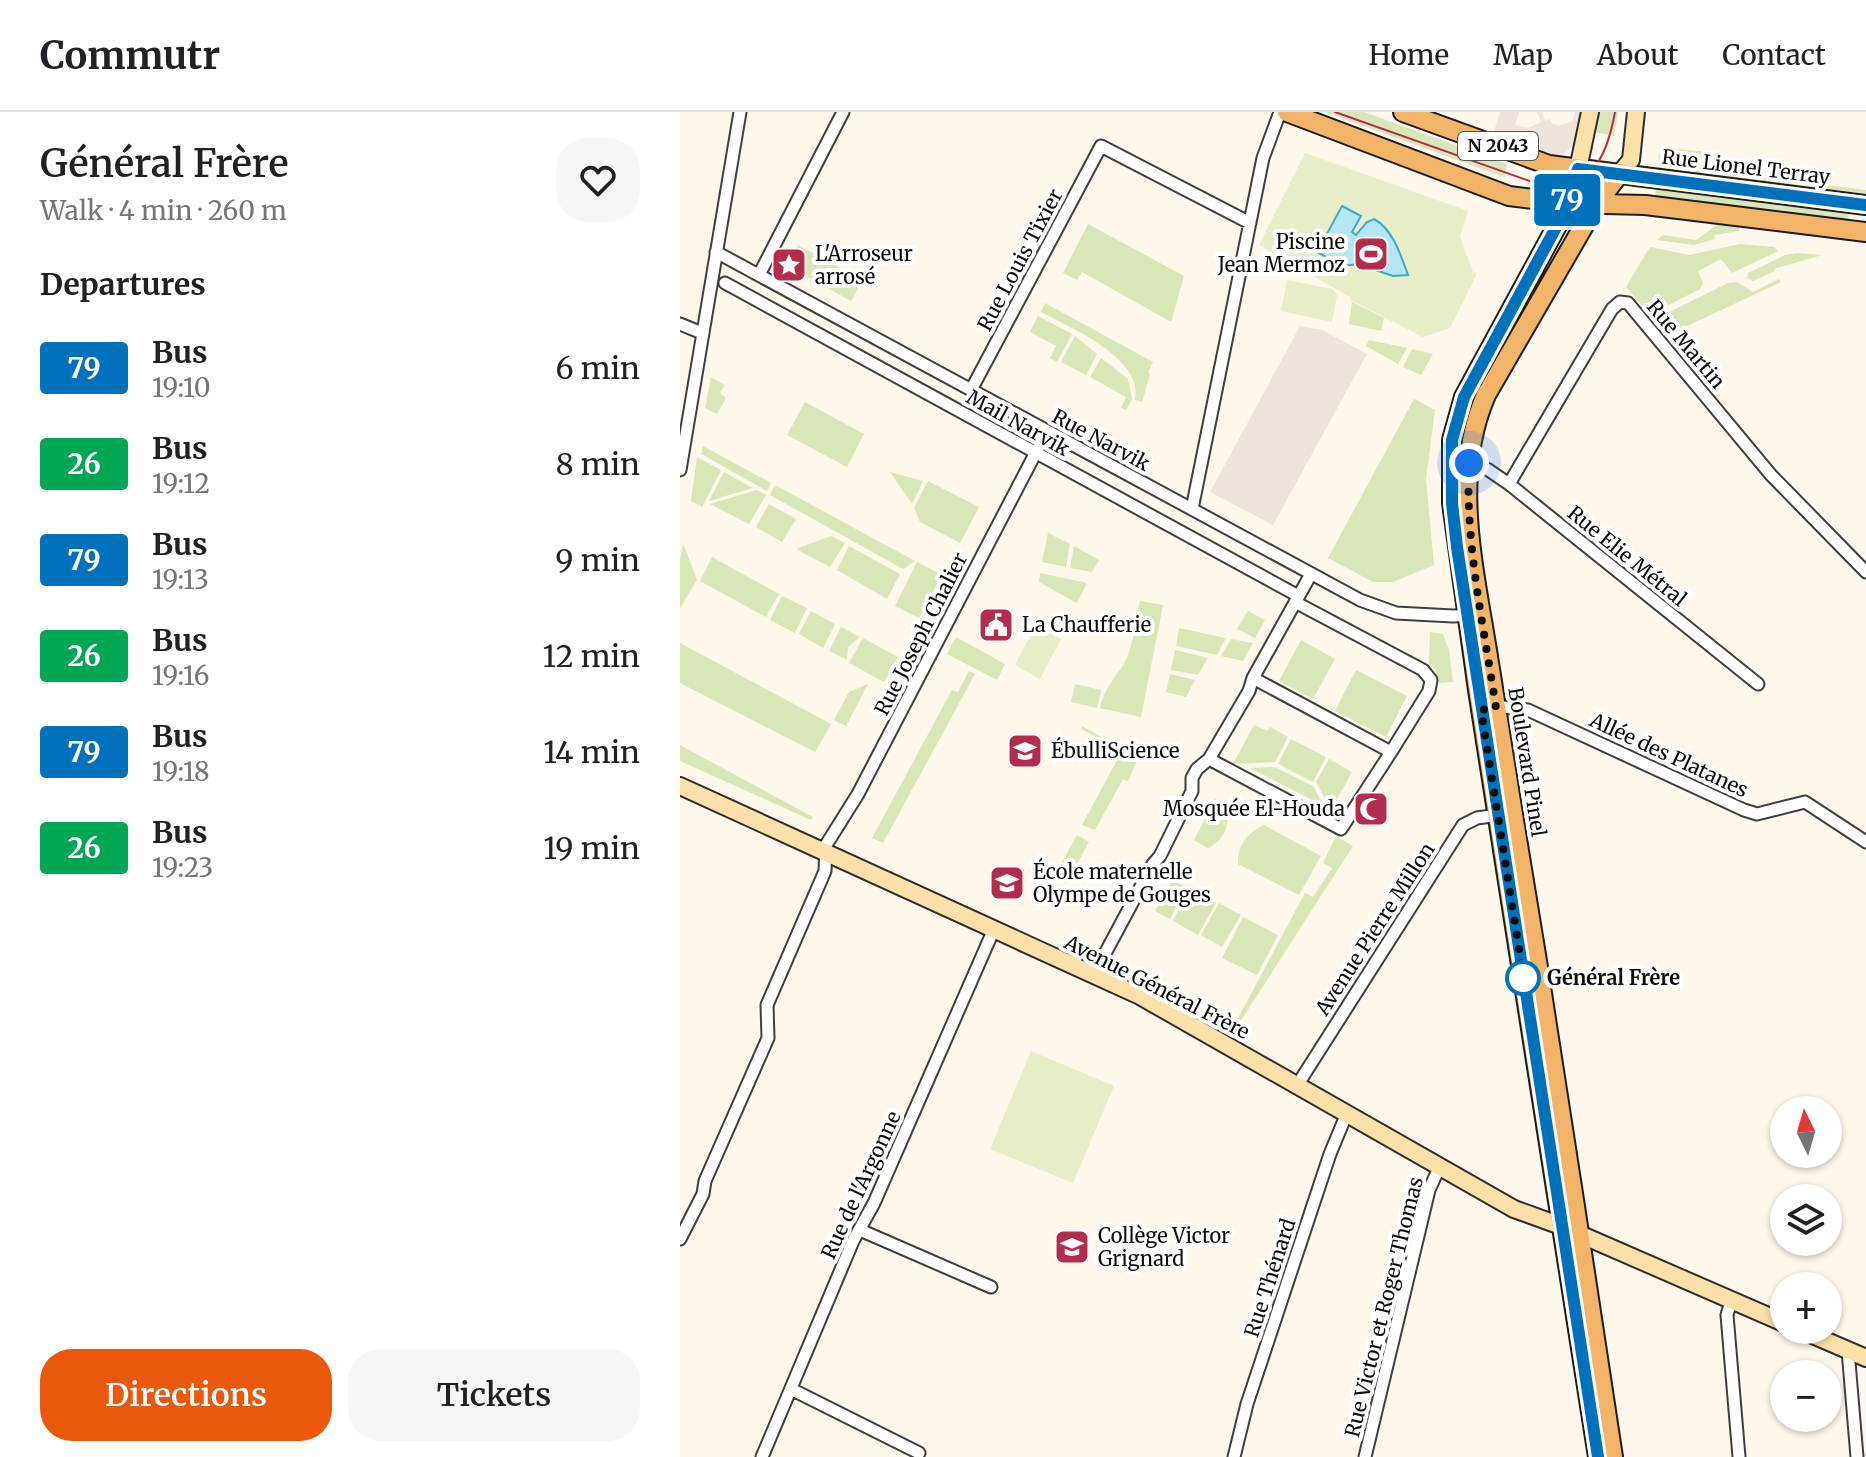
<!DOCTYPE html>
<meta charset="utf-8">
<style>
:root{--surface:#fff;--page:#f6f6f6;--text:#202124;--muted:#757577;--line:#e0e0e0;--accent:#ea580c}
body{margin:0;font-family:Merriweather,serif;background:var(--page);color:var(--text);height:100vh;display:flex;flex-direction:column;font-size:30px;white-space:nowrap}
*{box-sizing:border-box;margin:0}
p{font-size:26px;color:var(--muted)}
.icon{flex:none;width:44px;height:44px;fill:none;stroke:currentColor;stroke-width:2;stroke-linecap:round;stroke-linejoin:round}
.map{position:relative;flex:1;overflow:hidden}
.side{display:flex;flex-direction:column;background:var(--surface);width:680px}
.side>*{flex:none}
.badge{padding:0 16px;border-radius:6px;font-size:28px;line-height:52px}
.needle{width:52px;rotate:355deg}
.controls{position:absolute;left:1090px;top:984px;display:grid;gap:16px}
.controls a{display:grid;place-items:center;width:72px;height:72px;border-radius:50%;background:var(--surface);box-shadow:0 2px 6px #0004;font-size:40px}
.you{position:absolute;width:40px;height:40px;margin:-20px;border:6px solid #fff;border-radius:50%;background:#1a73e8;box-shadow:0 0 0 12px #1a73e833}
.map>.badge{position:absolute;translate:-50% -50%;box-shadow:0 0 0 4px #fff}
h2{padding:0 40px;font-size:30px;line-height:72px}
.round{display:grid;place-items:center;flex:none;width:84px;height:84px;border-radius:32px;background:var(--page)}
.headline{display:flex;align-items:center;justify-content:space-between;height:136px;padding:0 40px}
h1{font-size:38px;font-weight:600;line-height:60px}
.action{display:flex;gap:16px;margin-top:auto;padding:16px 40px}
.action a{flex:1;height:92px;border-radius:32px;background:var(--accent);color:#fff;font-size:32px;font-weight:600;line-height:92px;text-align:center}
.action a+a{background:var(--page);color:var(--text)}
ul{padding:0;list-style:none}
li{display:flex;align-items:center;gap:24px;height:96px;padding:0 40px}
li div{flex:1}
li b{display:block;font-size:30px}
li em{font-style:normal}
li .badge{min-width:88px;font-weight:700;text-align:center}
header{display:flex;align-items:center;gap:48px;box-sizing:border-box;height:112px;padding:0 40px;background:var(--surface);border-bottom:2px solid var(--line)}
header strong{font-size:38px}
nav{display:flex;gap:44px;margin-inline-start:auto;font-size:28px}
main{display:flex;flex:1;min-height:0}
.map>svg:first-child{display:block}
.green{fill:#d9e6b7}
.pitch{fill:#e8eec9}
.plaza{fill:#ede5dc}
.water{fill:#b3e7f2;stroke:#3eaac5;stroke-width:2}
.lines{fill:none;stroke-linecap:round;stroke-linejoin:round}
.street-casing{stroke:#3f3f3f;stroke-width:15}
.secondary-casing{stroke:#2e2e2e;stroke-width:20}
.primary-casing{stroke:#1d1d1d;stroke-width:22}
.street{stroke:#fff;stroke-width:11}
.secondary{stroke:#fae1aa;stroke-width:16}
.primary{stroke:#f1b468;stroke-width:18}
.tram{stroke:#b32c4d;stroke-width:2}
.line-casing{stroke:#fff;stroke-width:18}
.line{stroke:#0072bc;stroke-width:12}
.walk{stroke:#0c0c0c;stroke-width:8;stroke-dasharray:0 14.4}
.stop-dot{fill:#fff;stroke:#0072bc;stroke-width:4}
.labels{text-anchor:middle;stroke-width:8;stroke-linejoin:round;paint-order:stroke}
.shield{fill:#fff;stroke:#555;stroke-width:2}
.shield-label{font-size:18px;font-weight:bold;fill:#0c0c0c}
.street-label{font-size:20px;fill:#0c0c0c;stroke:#fff}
.poi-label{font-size:20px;fill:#0c0c0c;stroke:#fff;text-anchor:start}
.stop-label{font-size:20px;font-weight:bold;fill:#0c0c0c;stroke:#fff;text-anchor:start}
</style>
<header>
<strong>Commutr</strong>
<nav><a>Home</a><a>Map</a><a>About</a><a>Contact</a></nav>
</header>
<main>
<section class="side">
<div class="headline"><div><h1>Général Frère</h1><p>Walk · 4 min · 260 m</p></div><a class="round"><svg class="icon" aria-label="heart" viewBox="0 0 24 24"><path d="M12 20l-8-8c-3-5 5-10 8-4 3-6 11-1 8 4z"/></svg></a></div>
<h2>Departures</h2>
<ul>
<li><span class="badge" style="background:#0072bc;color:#fff">79</span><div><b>Bus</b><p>19:10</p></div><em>6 min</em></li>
<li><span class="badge" style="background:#00a651;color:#fff">26</span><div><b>Bus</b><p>19:12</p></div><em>8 min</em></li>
<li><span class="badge" style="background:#0072bc;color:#fff">79</span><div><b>Bus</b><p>19:13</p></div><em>9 min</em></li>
<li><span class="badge" style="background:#00a651;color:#fff">26</span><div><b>Bus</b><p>19:16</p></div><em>12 min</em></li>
<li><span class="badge" style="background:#0072bc;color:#fff">79</span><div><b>Bus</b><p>19:18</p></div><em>14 min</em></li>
<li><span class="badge" style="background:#00a651;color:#fff">26</span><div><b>Bus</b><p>19:23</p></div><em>19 min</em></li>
</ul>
<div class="action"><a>Directions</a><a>Tickets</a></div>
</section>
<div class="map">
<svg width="1186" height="1345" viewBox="0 0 1186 1345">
<rect width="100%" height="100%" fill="#fef7eb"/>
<path class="green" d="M 645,0 L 684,0 L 827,52 L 824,65 Z
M 918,0 L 938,0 L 934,24 L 915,20 Z
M 999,37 L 1030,40 L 1070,60 L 1099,67 L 1186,78 L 1186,82 L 978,56 L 979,42 Z
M 976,77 L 1169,100 L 1168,108 L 975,84 Z
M 408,112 L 504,164 L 491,210 L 402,160 L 397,168 L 383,161 Z
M 1038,112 L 1059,115 L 1059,119 L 1034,123 L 1035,127 L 1014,133 L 977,128 L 983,123 L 1016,128 Z
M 1060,132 L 1094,135 L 1098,139 L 1052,161 L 1041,147 L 1018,159 L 1023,171 L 1020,177 L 975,200 L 965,197 L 946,175 L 970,135 L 1009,143 Z
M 118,133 L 183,168 L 171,189 L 107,154 Z
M 1117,141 L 1142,143 L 1094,157 L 1095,159 L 1073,169 L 1067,166 L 1068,161 L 1105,143 Z
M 1099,167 L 1101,170 L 988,223 L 978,211 L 981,204 L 1048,171 L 1057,170 L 1073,180 Z
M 672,190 L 704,206 L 701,219 L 669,212 Z
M 365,191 L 473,250 L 468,260 L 470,262 L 462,290 L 455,288 C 464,246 391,216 361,200 Z
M 358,204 L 392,222 L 377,250 L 370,246 L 376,234 L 350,220 Z
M 395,224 L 417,242 L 406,263 L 381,250 Z
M 689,228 L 727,236 L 718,252 L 686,234 Z
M 732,237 L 753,242 L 741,263 L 723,255 Z
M 421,246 L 448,267 L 452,287 L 446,298 L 441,296 L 446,285 L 410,265 Z
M 31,265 L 45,273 L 40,281 L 46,286 L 37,302 L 25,296 Z
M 734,287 L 755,298 L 746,367 L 754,453 L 713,470 L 693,470 L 648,446 Z
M 125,290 L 184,322 L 167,355 L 107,323 Z
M 23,334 L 91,371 L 87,379 L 21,342 Z
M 17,345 L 41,358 L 22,395 L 11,389 Z
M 44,360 L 73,376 L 29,389 Z
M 210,360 L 243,369 L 232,392 Z
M 248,369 L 299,395 L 280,431 L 240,410 L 234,396 Z
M 95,373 L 235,449 L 223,457 L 90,383 Z
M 77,378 L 86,383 L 69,412 L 30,392 Z
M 89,392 L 116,407 L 102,430 L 76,415 Z
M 368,421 L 390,432 L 386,455 L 362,450 Z
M 151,424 L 165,431 L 150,455 L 116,437 Z
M 3,431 L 17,468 L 0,496 L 0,448 Z
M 169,434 L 220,462 L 207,487 L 157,458 Z
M 394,434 L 419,448 L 412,460 L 390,456 Z
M 32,445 L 99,482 L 86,505 L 20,469 Z
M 237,450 L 262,463 L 239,506 L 215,494 Z
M 360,461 L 407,471 L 397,491 L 359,470 Z
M 102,484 L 127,496 L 115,521 L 90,508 Z
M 460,489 L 483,493 L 461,605 L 420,596 C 425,571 441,563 449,540 C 455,524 456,506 460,489 Z
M 131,499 L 155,512 L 143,536 L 119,522 Z
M 568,499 L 585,508 L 575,526 L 557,517 Z
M 161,515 L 180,525 L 168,535 L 167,548 L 149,539 Z
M 499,516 L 546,526 L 537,543 L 496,534 Z
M 750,520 L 763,522 L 769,538 L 773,570 L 759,571 L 755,557 L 749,553 Z
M 276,525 L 325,552 L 317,568 L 267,542 Z
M 183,526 L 218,545 L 204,570 L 169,551 Z
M 551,527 L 573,531 L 563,549 L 541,544 Z
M 621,528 L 655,547 L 633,587 L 599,569 Z
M 0,531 L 151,612 L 135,640 L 0,571 Z
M 495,538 L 528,546 L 518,563 L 491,558 Z
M 676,558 L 727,584 L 706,625 L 655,599 Z
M 289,559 L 295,562 L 203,731 L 192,726 L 272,578 L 278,580 Z
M 490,562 L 515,568 L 506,585 L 486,580 Z
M 188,572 L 166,614 L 154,608 L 169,580 Z
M 395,572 L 421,578 L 417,596 L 391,590 Z
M 574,613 L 588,619 L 590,615 L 608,625 L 595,650 L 553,652 Z
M 402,614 L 441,636 L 461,640 L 448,669 L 443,667 L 415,718 L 402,713 L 442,639 L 401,617 Z
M 611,627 L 646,645 L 633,670 L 598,652 Z
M 0,633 L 133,705 L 131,708 L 0,649 Z
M 649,647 L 672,660 L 651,698 L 636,670 Z
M 594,655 L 633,674 L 644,694 L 570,656 Z
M 535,687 L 547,693 C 550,711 546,728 528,736 L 514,728 Z
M 584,713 L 641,744 L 619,783 L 558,752 C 557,734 568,720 584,713 Z
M 397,723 L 409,730 L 386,772 L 374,765 Z
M 656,724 L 673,734 L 560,910 L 557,908 L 625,781 L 633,785 L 652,756 L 643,751 Z
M 492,768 L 506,775 L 490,807 L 475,799 Z
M 510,777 L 536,791 L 518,823 L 493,809 Z
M 539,791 L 561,803 L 542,835 L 521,823 Z
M 563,805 L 598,823 L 577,863 L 542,846 Z"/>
<path class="pitch" d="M 625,41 L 788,99 L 780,125 L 793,160 L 797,161 L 770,216 L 743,225 L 670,188 L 670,185 L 579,133 Z
M 607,168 L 653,177 L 657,183 L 652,210 L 601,199 Z
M 356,513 L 381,527 L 360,567 L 335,553 Z
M 351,939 L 434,974 L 393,1071 L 310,1037 Z"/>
<path class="plaza" d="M 820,0 L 839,0 L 835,13 L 848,16 L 861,10 L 857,0 L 862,0 L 865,9 L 870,7 L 872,11 L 879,14 L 893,9 L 895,0 L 902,0 L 895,32 L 884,42 L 873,44 L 813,23 Z
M 620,214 L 642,218 L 687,242 L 593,413 L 530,380 Z"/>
<path class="water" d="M 662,94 L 681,104 L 672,120 L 676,123 L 687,110 L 694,107 C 713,117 721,144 728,163 L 713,164 L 678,152 L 663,154 L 637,140 Z"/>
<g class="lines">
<defs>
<path id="street" d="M 36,140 L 680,488 L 716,501 L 773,504 L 793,503
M 79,163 L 163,0
M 45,171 L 613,481
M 0,212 L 22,221
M 291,278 L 421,34 L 570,111
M 789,351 L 807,357 L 829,372 L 1078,572
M 0,358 L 60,0
M 829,372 L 932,197 L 940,190 L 948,191 L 1091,363 L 1186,460
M 512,397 L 583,46 L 600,0
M 573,566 L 711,640 L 749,579 L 751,568 L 743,558 L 615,490
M 811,596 L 823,595 L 848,598 L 1064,698 L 1077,702 L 1125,690 L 1186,730
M 529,647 L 661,717 L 711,640
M 414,862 L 473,752 L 480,744 L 512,679 L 512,666 L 517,657 L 529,647 L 569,579 L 573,566 L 631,462
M 618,972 L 783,713 L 797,706 L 818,703
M 180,1118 L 311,1175
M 0,1127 L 23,1082 L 25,1069 L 88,926 L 87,893 L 145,759 L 146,733 L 178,682 L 367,319
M 1051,1189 L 1047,1203 L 1059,1345
M 1168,1238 L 1177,1345
M 111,1277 L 239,1341
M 82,1345 L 173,1129 L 194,1091 L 314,817
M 554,1345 L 567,1292 L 650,1042 L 667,1001
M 685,1345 L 749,1078 L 760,1054"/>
<path id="secondary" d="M 898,57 L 910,0
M 940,61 L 951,48 L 956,0
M 0,674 L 460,884 L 834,1097 L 881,1114 L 1104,1211
M 1121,1218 L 1186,1246"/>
<path id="primary" d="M 607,0 L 829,84 L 886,91 L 965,93 L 1186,120
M 723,0 L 869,53 L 1186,93
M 898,57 L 879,110 L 784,285 L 772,328 L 772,391 L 798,578 L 918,1345
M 933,1345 C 908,1180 883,1014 857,849 C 841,750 824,650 809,551 C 796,464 769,367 806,283 L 917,91 L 940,61"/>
</defs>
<use href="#street" class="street-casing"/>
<use href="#secondary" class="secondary-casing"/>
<use href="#primary" class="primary-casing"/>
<use href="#street" class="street"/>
<use href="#secondary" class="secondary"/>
<use href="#primary" class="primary"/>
<path class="tram" d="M 655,0 L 858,72 C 911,81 927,45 935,0"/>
</g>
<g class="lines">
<defs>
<path id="line" d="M 918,1345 L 777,435 L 772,391 L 772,328 L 784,285 L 879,110 L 898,57 L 1186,93"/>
</defs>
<use href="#line" class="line-casing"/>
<use href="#line" class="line"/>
<path class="walk" d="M 789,351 C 785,433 804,515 816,596 L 801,598 L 844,868 L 843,866"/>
</g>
<defs>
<symbol id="stadium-square" viewBox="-11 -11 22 22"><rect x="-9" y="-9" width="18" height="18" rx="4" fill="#b32c4d" stroke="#fff"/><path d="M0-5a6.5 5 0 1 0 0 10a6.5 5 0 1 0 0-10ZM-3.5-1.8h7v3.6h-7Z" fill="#fff"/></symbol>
<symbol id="sight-square" viewBox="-11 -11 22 22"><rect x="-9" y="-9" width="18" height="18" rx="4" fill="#b32c4d" stroke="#fff"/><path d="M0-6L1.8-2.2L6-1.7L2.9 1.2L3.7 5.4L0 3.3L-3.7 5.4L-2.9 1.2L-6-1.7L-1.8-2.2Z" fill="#fff"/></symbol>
<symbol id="civic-square" viewBox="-11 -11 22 22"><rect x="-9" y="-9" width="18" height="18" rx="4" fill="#b32c4d" stroke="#fff"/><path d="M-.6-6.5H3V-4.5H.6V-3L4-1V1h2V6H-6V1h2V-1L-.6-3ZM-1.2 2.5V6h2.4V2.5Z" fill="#fff"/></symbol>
<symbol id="school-square" viewBox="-11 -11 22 22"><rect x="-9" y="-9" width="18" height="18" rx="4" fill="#b32c4d" stroke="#fff"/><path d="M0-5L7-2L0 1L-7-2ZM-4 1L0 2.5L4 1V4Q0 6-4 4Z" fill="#fff"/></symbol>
<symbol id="mosque-square" viewBox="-11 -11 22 22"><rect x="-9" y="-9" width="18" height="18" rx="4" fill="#b32c4d" stroke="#fff"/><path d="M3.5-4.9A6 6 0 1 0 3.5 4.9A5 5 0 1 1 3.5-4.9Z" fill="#fff"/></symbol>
</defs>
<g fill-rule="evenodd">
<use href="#stadium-square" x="671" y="122" width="40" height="40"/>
<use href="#sight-square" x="89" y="133" width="40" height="40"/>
<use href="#civic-square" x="296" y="493" width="40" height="40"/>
<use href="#school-square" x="325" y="619" width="40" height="40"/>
<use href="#mosque-square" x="671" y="677" width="40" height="40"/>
<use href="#school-square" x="307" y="751" width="40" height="40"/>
<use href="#school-square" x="372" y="1115" width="40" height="40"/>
</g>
<circle class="stop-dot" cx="843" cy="866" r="16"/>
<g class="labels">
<rect class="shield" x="778" y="20" width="80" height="28" rx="6"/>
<g class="shield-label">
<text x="818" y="40">N 2043</text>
</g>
<g class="street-label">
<text transform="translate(1066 55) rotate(7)" y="7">Rue Lionel Terray</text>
<text transform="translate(340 148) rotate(-62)" y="7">Rue Louis Tixier</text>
<text transform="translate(1006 232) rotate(50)" y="7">Rue Martin</text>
<text transform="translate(338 311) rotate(29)" y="7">Mail Narvik</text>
<text transform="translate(421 328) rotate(28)" y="7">Rue Narvik</text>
<text transform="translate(947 444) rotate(39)" y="7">Rue Elie Métral</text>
<text transform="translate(241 522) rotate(-63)" y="7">Rue Joseph Chalier</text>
<text transform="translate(989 643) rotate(25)" y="7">Allée des Platanes</text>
<text transform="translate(847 650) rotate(81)" y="7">Boulevard Pinel</text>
<text transform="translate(695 817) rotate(-57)" y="7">Avenue Pierre Millon</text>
<text transform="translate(477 875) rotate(27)" y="7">Avenue Général Frère</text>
<text transform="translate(181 1073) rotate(-65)" y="7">Rue de l'Argonne</text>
<text transform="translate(590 1166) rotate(-72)" y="7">Rue Thénard</text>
<text transform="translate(704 1195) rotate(-76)" y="7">Rue Victor et Roger Thomas</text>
</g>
<g class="poi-label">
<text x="665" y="137" text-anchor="end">Piscine<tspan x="665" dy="23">Jean Mermoz</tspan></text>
<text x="135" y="149">L'Arroseur<tspan x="135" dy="23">arrosé</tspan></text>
<text x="342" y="520">La Chaufferie</text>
<text x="371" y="646">ÉbulliScience</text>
<text x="665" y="704" text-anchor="end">Mosquée El-Houda</text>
<text x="353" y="767">École maternelle<tspan x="353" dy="23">Olympe de Gouges</tspan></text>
<text x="418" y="1131">Collège Victor<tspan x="418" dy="23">Grignard</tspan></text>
</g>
<g class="stop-label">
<text x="867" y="873">Général Frère</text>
</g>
</g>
</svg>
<div class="controls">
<a><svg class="needle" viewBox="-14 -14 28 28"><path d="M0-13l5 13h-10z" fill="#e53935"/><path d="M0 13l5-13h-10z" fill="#757577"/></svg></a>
<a><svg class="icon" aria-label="layers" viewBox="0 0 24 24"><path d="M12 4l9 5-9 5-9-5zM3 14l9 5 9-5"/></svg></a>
<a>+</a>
<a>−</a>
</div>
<div class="you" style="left:789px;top:351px"></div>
<b class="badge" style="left:887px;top:88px;background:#0072bc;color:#fff">79</b>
</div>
</main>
